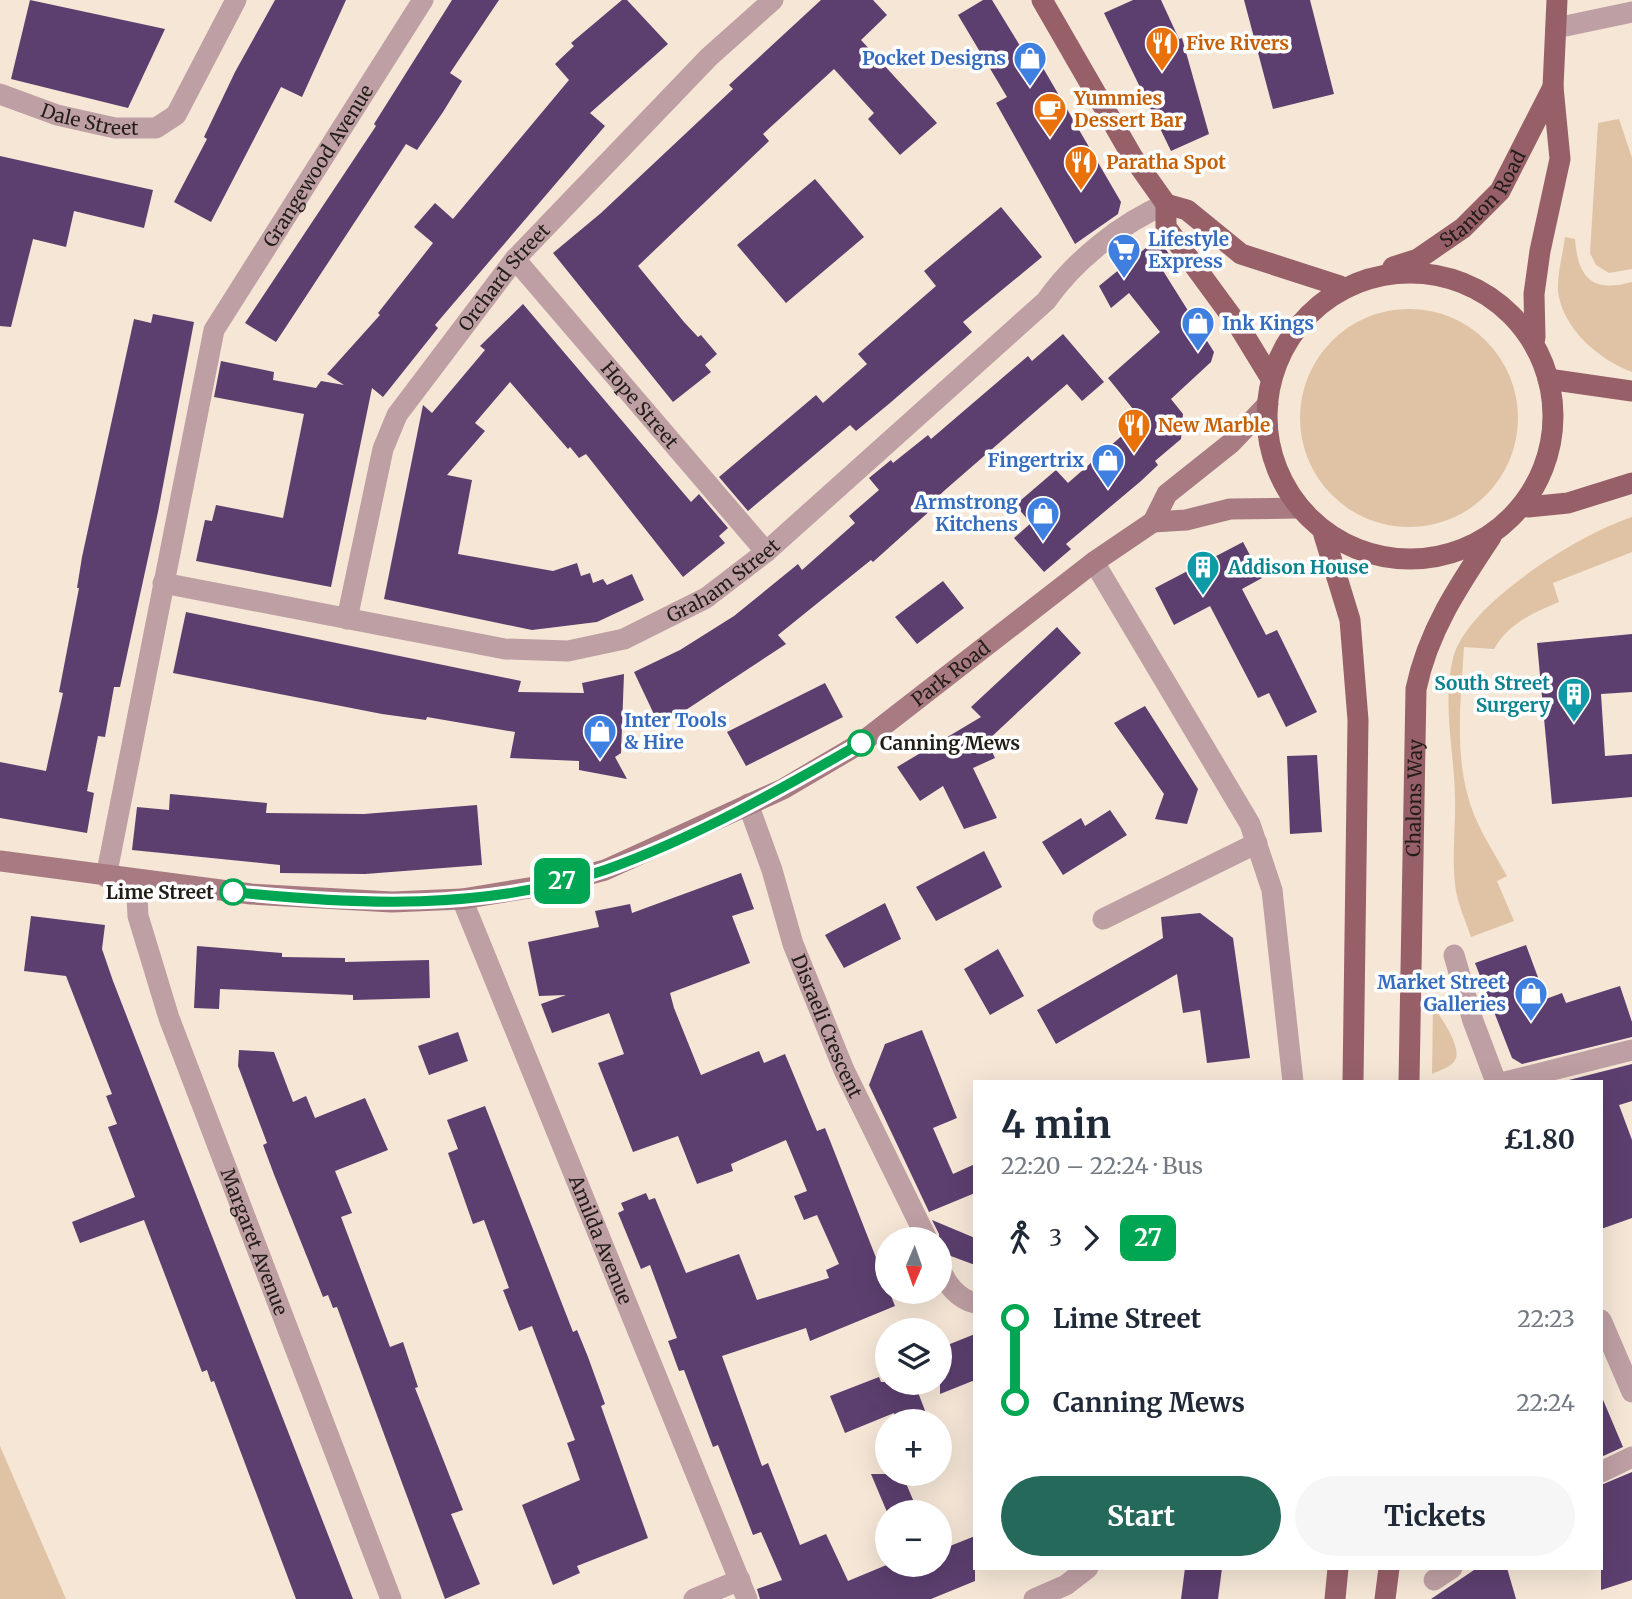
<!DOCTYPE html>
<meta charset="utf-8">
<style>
:root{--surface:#fff;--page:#f6f6f7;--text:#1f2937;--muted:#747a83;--accent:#25695a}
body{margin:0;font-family:Merriweather,serif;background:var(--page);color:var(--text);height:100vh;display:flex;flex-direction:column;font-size:26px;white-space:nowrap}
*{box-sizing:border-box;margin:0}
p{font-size:23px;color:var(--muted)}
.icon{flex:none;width:38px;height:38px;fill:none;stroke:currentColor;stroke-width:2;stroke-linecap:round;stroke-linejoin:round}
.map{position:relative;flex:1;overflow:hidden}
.details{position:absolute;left:973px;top:1080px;width:630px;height:490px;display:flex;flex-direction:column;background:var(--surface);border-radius:0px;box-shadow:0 7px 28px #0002}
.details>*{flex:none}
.badge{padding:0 14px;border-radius:10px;font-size:24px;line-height:46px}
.needle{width:46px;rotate:182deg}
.controls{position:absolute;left:875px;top:1227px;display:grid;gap:14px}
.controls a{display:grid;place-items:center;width:77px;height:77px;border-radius:50%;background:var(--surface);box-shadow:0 7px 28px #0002;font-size:35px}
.map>.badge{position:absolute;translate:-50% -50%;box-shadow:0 0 0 4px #fff}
.legs{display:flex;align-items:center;gap:10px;height:77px;padding:0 28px;font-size:23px}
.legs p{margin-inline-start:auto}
.summary{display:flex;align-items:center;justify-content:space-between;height:119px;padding:0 28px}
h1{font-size:38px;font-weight:700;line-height:52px}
.button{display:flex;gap:14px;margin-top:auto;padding:14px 28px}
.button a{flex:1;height:80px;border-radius:42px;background:var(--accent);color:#fff;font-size:28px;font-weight:700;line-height:80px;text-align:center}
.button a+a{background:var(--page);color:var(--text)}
ul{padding:0 28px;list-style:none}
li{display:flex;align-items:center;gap:24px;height:84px;font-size:26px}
li i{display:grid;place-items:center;width:10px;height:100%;margin:0 9px;background:currentColor}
li i::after{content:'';width:18px;height:18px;margin:-9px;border:5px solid;border-radius:50%;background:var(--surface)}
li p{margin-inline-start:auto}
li:first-child i{background:linear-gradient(#0000 50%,currentColor 0)}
li:last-child i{background:linear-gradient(currentColor 50%,#0000 0)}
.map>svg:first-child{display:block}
.green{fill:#dfc3a4}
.building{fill:#5c3f6f}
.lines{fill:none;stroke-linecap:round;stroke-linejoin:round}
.street{stroke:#be9fa3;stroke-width:21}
.secondary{stroke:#a87a81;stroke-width:21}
.primary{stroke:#976069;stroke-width:21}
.line-1-casing{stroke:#fff;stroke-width:16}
.line-1{stroke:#00a651;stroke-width:10}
.stop-1-dot{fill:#fff;stroke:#00a651;stroke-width:3.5}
.labels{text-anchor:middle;stroke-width:7;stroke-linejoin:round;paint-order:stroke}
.food-label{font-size:19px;font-weight:bold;fill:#c56008;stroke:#fff;text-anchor:start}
.shop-label{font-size:19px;font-weight:bold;fill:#366cbe;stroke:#fff;text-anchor:end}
.street-label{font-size:19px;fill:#231d18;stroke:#fff}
.culture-label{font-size:19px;font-weight:bold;fill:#0d838f;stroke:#fff;text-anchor:start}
.stop-label{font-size:19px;font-weight:bold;fill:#231d18;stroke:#fff;text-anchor:start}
</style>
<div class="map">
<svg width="1632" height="1599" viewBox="0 0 1632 1599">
<rect width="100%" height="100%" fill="#f5e6d6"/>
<path class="green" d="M 1619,119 L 1632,158 L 1632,269 L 1609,273 L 1596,265 L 1590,253 L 1598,123 Z
M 1565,237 L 1575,239 C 1578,278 1592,293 1632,282 L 1632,372 C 1599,360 1562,328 1558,291 C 1557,274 1563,254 1565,237 Z
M1300 418a109 109 0 1 1 218 0a109 109 0 1 1-218 0Z
M 1632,517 L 1632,552 L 1553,583 L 1559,602 C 1534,612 1508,624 1494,649 L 1464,647 C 1461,696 1455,745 1467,793 C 1474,823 1492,849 1507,876 L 1497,881 L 1514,921 L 1471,937 C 1466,922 1459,907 1456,891 C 1451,860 1456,827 1455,796 C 1454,750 1442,704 1453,658 C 1467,603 1580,534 1632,517 Z
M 1433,1005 C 1440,1017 1466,1051 1453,1063 C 1448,1068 1438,1071 1432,1074 Z
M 0,1446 L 66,1599 L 0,1599 Z"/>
<path class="building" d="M 30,0 L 165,29 L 128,108 L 11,79 Z
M 275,0 L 346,0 L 302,97 L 281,87 L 211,222 L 174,202 L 207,139 L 204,137 L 235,72 Z
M 452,0 L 499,0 L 450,73 L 462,81 L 443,112 L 417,150 L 406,144 L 276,342 L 245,323 L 376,126 L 374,124 Z
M 622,0 L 627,0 L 668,44 L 590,113 L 605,126 L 435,325 L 438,328 L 383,397 L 372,388 L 331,587 L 196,561 L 205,520 L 212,521 L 216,505 L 283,518 L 304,414 L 214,397 L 221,361 L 274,372 L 273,380 L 316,388 L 321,381 L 344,385 L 327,374 L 380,315 L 378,313 L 433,243 L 414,227 L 435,203 L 453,219 L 569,80 L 555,64 L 574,46 L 571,43 Z
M 821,0 L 873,0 L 887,15 L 861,40 L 937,123 L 900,155 L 868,119 L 874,113 L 834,69 L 763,134 L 769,141 L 638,266 L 684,322 L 698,337 L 701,335 L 717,354 L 705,365 L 711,372 L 673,402 L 553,253 L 601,213 L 733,89 L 729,85 Z
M 983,0 L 992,0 L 1025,54 L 1029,52 L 1036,62 L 1039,61 L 1121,202 L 1118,214 L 1075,244 L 996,103 L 1007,97 L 958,15 Z
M 1133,0 L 1161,0 L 1179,39 L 1182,38 L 1209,134 L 1171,151 L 1104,13 Z
M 1244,0 L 1310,0 L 1334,94 L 1273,109 Z
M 0,156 L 153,190 L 144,228 L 74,211 L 66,247 L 33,239 L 11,327 L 0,326 Z
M 815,179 L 864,237 L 786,303 L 737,245 Z
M 1001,207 L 1042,257 L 963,322 L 972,332 L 890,403 L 856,431 L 850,425 L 748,511 L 719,477 L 816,395 L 823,403 L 867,364 L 858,354 L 936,286 L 924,271 Z
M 1158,238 L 1171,257 L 1160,266 L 1214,352 L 1211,362 L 1171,399 L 1183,414 L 1181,439 L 1155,461 L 1158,465 L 1141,481 L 1066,544 L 1071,549 L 1044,572 L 1014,538 L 1031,523 L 1015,505 L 1056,470 L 1068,483 L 1141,419 L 1108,378 L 1160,332 L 1129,293 L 1111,308 L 1099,286 Z
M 523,304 L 691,502 L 699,494 L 728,528 L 719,536 L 725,543 L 683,577 L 586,454 L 579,458 L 570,447 L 568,449 L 510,382 L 475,423 L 485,431 L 447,475 L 472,480 L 458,554 L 553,571 L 577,563 L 581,576 L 590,573 L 593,583 L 603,579 L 607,585 L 632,574 L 644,600 L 597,622 L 532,630 L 384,599 L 423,405 L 432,413 L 485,350 L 480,346 Z
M 153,314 L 194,322 L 158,512 L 120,687 L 114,687 L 105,737 L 98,736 L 87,791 L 94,793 L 87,833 L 0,818 L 0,762 L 46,771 L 63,693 L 59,692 L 79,588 L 77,588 L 82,557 L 134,319 L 151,323 Z
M 1063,334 L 1104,382 L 1082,401 L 1067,384 L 945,490 L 929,505 L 932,509 L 873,562 L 871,560 L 778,635 L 786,644 L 660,727 L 634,672 L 680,650 L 734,616 L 798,564 L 802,570 L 855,523 L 849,516 L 879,490 L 869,478 L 891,460 L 893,463 L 928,435 L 931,439 L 1028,356 L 1032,361 Z
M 1243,542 L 1262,578 L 1242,589 L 1266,635 L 1277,630 L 1317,712 L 1286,727 L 1269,693 L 1258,698 L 1210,606 L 1174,625 L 1155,588 Z
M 943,581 L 964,608 L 917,644 L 895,617 Z
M 186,612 L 521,681 L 518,692 L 584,693 L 582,683 L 624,674 L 621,753 L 615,757 L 627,779 L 579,770 L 579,761 L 510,758 L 515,732 L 427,717 L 426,720 L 382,714 L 173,673 Z
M 1057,627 L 1081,653 L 987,741 L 995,758 L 973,768 L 997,818 L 964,829 L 943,786 L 920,801 L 897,767 L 981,717 L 971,707 Z
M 1632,634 L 1632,692 L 1601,694 L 1605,756 L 1632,754 L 1632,797 L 1552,804 L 1537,643 Z
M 825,683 L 843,717 L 746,766 L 727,732 Z
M 1145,706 L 1198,789 L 1187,824 L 1155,819 L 1164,794 L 1114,723 Z
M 1317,755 L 1322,832 L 1290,834 L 1287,756 Z
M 170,794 L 267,803 L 266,813 L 364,814 L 477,805 L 482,865 L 365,874 L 280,873 L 280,865 L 132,850 L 137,807 L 169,810 Z
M 1110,810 L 1127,835 L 1063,875 L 1042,842 L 1081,818 L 1085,826 Z
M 984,851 L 1002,887 L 936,921 L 916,887 Z
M 741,873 L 754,909 L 732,916 L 750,963 L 670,993 L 674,1008 L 701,1075 L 759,1051 L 764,1063 L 785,1054 L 817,1131 L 825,1128 L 895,1306 L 810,1341 L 806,1328 L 722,1356 L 762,1466 L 768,1463 L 800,1545 L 826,1534 L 848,1581 L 889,1564 L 940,1564 L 940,1550 L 975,1536 L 975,1581 L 931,1599 L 760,1599 L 757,1589 L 782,1580 L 761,1532 L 753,1535 L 718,1445 L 713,1447 L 684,1370 L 679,1371 L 668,1341 L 677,1338 L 650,1265 L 641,1269 L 618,1213 L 624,1210 L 621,1203 L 646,1193 L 649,1200 L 655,1198 L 686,1273 L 739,1254 L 757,1300 L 829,1278 L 826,1270 L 839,1264 L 817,1215 L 804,1220 L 794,1196 L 807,1191 L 786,1140 L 731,1164 L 733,1171 L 697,1184 L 678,1136 L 633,1152 L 598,1063 L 624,1054 L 609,1013 L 552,1033 L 541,1004 L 566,995 L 539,996 L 528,942 L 599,927 L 595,911 L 630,904 L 632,913 Z
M 885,903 L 901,939 L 844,968 L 825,935 Z
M 1200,913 L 1233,938 L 1250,1058 L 1207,1063 L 1200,1010 L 1183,1013 L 1177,974 L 1056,1044 L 1037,1010 L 1163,938 L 1161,917 Z
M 31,916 L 105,925 L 102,949 L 113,981 L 353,1599 L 296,1599 L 214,1381 L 211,1382 L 207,1370 L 202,1372 L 144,1220 L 80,1243 L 72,1222 L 135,1197 L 108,1127 L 117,1124 L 106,1096 L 112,1094 L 66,976 L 24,971 Z
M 1526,945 L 1546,999 L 1562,993 L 1566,1003 L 1620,986 L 1632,1022 L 1632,1037 L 1522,1064 L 1512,1058 L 1475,963 Z
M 197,946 L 282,953 L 282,957 L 345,958 L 345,962 L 429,960 L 430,998 L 353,1000 L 353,995 L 220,989 L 219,1009 L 194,1008 Z
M 998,949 L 1024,996 L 990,1015 L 964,969 Z
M 922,1030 L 957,1118 L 933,1128 L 953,1174 L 975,1164 L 975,1193 L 929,1212 L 869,1085 L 885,1044 Z
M 458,1032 L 468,1061 L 429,1075 L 418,1046 Z
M 239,1050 L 274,1052 L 293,1102 L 306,1096 L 315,1118 L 365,1098 L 388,1150 L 335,1171 L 352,1213 L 341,1217 L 390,1347 L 403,1342 L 418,1387 L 415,1388 L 463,1510 L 451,1514 L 480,1584 L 445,1599 L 337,1307 L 333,1308 L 328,1295 L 323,1297 L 275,1177 L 263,1145 L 267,1143 L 238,1066 Z
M 1632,1064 L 1632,1101 L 1619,1105 L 1632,1140 L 1632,1218 L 1601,1229 L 1601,1082 L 1561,1082 Z
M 485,1106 L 573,1332 L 577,1330 L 588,1357 L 605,1404 L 601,1406 L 648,1538 L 577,1566 L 580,1573 L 553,1585 L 522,1505 L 580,1480 L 567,1443 L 575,1440 L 532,1326 L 519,1331 L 503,1290 L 509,1288 L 484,1220 L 473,1224 L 448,1153 L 458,1149 L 447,1120 Z
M 932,1220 L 975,1238 L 975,1265 L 940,1252 L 939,1234 Z
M 975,1334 L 975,1380 L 940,1394 L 940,1348 Z
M 879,1377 L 881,1382 L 914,1382 L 929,1421 L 897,1421 L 894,1413 L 845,1433 L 830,1396 Z
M 1601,1395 L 1623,1447 L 1601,1457 Z
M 1632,1472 L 1632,1580 L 1601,1590 L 1601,1485 Z
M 871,1474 L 902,1474 L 914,1502 L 887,1512 Z
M 1185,1568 L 1222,1568 L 1218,1599 L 1181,1599 Z
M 1477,1568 L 1507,1568 L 1516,1599 L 1431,1599 Z"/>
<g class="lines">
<g class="street">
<path d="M 1556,28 L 1632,12"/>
<path id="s1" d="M 0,94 L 57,115 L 115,128 L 156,128 L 176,115 L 236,0"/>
<path id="s2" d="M 515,259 L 766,552"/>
<path d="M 1094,562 L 1250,824 L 1272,890 L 1293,1082"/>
<path id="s3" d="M 163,583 L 505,649 L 568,651 L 624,639 L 706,598 L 766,552 L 1046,301 C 1074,261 1121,223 1166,204"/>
<path id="s4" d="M 347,619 L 383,449 L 397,415 L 515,259 L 709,57 L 773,0"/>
<path id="s5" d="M 748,804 L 772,870 L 793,944 L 844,1070 L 927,1239"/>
<path id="s6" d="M 106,877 L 214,330 L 423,0"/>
<path id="s7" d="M 136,880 L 138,916 L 169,1018 L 391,1599"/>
<path id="s8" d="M 462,899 L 747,1599"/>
<path d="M 1103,919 L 1257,843"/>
<path d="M 1454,955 L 1473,1021 L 1496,1082"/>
<path d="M 1505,1082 L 1632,1050"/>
<path d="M 940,1268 C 946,1284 958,1299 975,1303"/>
<path d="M 1601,1320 L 1632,1392"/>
<path d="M 1601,1472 L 1632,1457"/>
<path d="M 1434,1580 L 1452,1568"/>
<path d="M 694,1599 L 740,1580"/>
<path d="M 1034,1599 L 1066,1585 L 1088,1568"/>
</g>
<g class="secondary">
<path d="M 1153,522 L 1186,520 L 1230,509 L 1299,508"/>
<path id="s9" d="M 0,861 L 251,894 L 392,902 L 462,899 L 553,884 L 605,870 L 783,789 L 861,743 L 1094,562 L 1153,522 L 1167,494 L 1231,443 L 1268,404"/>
</g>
<g class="primary">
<path d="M 1042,0 L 1132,156 L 1166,204 L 1166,227 L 1240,328 L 1270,377"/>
<path d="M 1166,204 L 1187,210 L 1241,254 L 1340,286"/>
<path id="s10" d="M 1393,267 L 1418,259 L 1463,228 L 1500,191 L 1553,87"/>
<circle cx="1410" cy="416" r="143"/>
<path d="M 1535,338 L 1534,294 L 1540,251 L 1560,159 L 1553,87 L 1557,0"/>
<path d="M 1548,379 L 1632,391"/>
<path d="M 1528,507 L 1568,503 L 1632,483"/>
<path d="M 1324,535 L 1350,620 L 1358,720 L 1353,1082"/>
<path id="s11" d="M 1409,1082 L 1416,689 C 1428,631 1459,585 1491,537"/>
<path d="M 1335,1599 L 1338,1568"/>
<path d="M 1385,1599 L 1389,1568"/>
</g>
</g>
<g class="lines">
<defs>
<path id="line-1" d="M 233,892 C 356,905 486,911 605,870 C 694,838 780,790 861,743"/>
</defs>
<use href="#line-1" class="line-1-casing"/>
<use href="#line-1" class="line-1"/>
</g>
<defs>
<symbol id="restaurant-pin" viewBox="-11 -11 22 30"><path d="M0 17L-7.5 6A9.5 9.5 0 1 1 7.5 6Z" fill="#e8710a" stroke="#fff"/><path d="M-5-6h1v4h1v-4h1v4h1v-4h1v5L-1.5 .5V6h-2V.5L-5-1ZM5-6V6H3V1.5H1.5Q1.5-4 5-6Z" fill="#fff"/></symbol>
<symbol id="shop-pin" viewBox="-11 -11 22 30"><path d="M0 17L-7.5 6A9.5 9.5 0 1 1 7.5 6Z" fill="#3f7fe0" stroke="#fff"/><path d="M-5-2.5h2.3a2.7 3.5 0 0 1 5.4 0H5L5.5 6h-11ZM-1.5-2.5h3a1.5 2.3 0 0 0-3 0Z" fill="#fff"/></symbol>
<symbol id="cafe-pin" viewBox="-11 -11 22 30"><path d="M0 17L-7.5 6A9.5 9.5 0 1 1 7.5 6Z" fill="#e8710a" stroke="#fff"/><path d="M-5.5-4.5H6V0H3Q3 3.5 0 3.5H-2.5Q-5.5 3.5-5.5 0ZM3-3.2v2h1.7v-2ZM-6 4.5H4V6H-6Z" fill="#fff"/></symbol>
<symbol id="supermarket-pin" viewBox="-11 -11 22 30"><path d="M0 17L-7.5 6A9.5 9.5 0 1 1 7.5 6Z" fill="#3f7fe0" stroke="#fff"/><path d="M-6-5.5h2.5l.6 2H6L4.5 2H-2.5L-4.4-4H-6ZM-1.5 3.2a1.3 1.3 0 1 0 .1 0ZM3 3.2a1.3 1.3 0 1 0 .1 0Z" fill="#fff"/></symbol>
<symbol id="building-pin" viewBox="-11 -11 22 30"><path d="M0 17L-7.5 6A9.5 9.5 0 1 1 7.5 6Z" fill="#0f9aa8" stroke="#fff"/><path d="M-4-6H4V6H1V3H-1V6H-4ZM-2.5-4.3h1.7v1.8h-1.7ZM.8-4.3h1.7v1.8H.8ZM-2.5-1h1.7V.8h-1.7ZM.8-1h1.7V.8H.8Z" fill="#fff"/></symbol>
</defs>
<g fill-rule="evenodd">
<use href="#restaurant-pin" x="1143" y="24" width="38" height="52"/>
<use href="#shop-pin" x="1011" y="39" width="38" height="52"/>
<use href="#cafe-pin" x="1031" y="90" width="38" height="52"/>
<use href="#restaurant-pin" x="1062" y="143" width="38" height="52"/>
<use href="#supermarket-pin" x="1105" y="231" width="38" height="52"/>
<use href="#shop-pin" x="1179" y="304" width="38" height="52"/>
<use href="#restaurant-pin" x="1115" y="406" width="38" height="52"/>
<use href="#shop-pin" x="1089" y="441" width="38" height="52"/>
<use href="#shop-pin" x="1024" y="494" width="38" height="52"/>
<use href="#building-pin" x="1184" y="548" width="38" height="52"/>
<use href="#building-pin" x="1555" y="675" width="38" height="52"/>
<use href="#shop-pin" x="581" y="712" width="38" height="52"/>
<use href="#shop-pin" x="1512" y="974" width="38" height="52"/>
</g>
<g class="stop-1-dot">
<circle cx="861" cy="743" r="12"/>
<circle cx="233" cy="892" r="12"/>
</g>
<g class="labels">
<g class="food-label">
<text x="1186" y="50">Five Rivers</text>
<text x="1074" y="105">Yummies<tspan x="1074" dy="22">Dessert Bar</tspan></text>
<text x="1106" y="169">Paratha Spot</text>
<text x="1158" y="432">New Marble</text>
</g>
<g class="shop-label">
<text x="1006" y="65">Pocket Designs</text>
<text x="1148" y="246" text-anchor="start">Lifestyle<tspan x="1148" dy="22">Express</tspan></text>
<text x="1222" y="330" text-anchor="start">Ink Kings</text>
<text x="1084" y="467">Fingertrix</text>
<text x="1018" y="509">Armstrong<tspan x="1018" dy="22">Kitchens</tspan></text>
<text x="624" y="727" text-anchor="start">Inter Tools<tspan x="624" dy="22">&amp; Hire</tspan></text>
<text x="1506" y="989">Market Street<tspan x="1506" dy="22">Galleries</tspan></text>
</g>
<g class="street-label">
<text dy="7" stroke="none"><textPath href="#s1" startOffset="94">Dale Street</textPath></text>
<text dy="7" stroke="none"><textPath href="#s6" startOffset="752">Grangewood Avenue</textPath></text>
<text dy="7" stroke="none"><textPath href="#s10" startOffset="116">Stanton Road</textPath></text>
<text dy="7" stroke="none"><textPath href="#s4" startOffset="385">Orchard Street</textPath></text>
<text dy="7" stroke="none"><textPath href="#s2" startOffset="192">Hope Street</textPath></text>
<text dy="7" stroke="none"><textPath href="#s3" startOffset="584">Graham Street</textPath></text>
<text dy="7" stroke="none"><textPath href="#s9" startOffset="1010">Park Road</textPath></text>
<text dy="7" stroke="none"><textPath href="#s11" startOffset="284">Chalons Way</textPath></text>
<text dy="7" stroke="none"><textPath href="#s5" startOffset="236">Disraeli Crescent</textPath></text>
<text dy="7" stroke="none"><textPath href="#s8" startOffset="368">Amilda Avenue</textPath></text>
<text dy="7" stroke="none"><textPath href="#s7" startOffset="382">Margaret Avenue</textPath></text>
</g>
<g class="culture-label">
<text x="1228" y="574">Addison House</text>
<text x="1550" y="690" text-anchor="end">South Street<tspan x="1550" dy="22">Surgery</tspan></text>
</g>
<g class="stop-label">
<text x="880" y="750">Canning Mews</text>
<text x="214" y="899" text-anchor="end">Lime Street</text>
</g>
</g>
</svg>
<div class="controls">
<a><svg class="needle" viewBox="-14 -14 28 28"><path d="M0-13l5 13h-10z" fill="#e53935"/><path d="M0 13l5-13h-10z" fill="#747a83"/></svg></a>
<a><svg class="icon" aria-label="layers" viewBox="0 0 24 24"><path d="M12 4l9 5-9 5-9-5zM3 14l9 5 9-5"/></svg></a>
<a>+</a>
<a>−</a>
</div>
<b class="badge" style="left:562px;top:881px;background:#00a651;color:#fff">27</b>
<section class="details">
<div class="summary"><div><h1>4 min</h1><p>22:20 – 22:24 · Bus</p></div><b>£1.80</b></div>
<div class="legs"><svg class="icon" aria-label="walk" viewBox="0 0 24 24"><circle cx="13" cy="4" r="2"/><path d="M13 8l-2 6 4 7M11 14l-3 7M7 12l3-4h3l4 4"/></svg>3<svg class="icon" aria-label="forward" viewBox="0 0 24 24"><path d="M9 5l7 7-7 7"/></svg><b class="badge" style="background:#00a651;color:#fff">27</b></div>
<ul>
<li><i style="color:#00a651"></i><b>Lime Street</b><p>22:23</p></li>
<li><i style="color:#00a651"></i><b>Canning Mews</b><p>22:24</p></li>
</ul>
<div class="button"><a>Start</a><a>Tickets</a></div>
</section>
</div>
